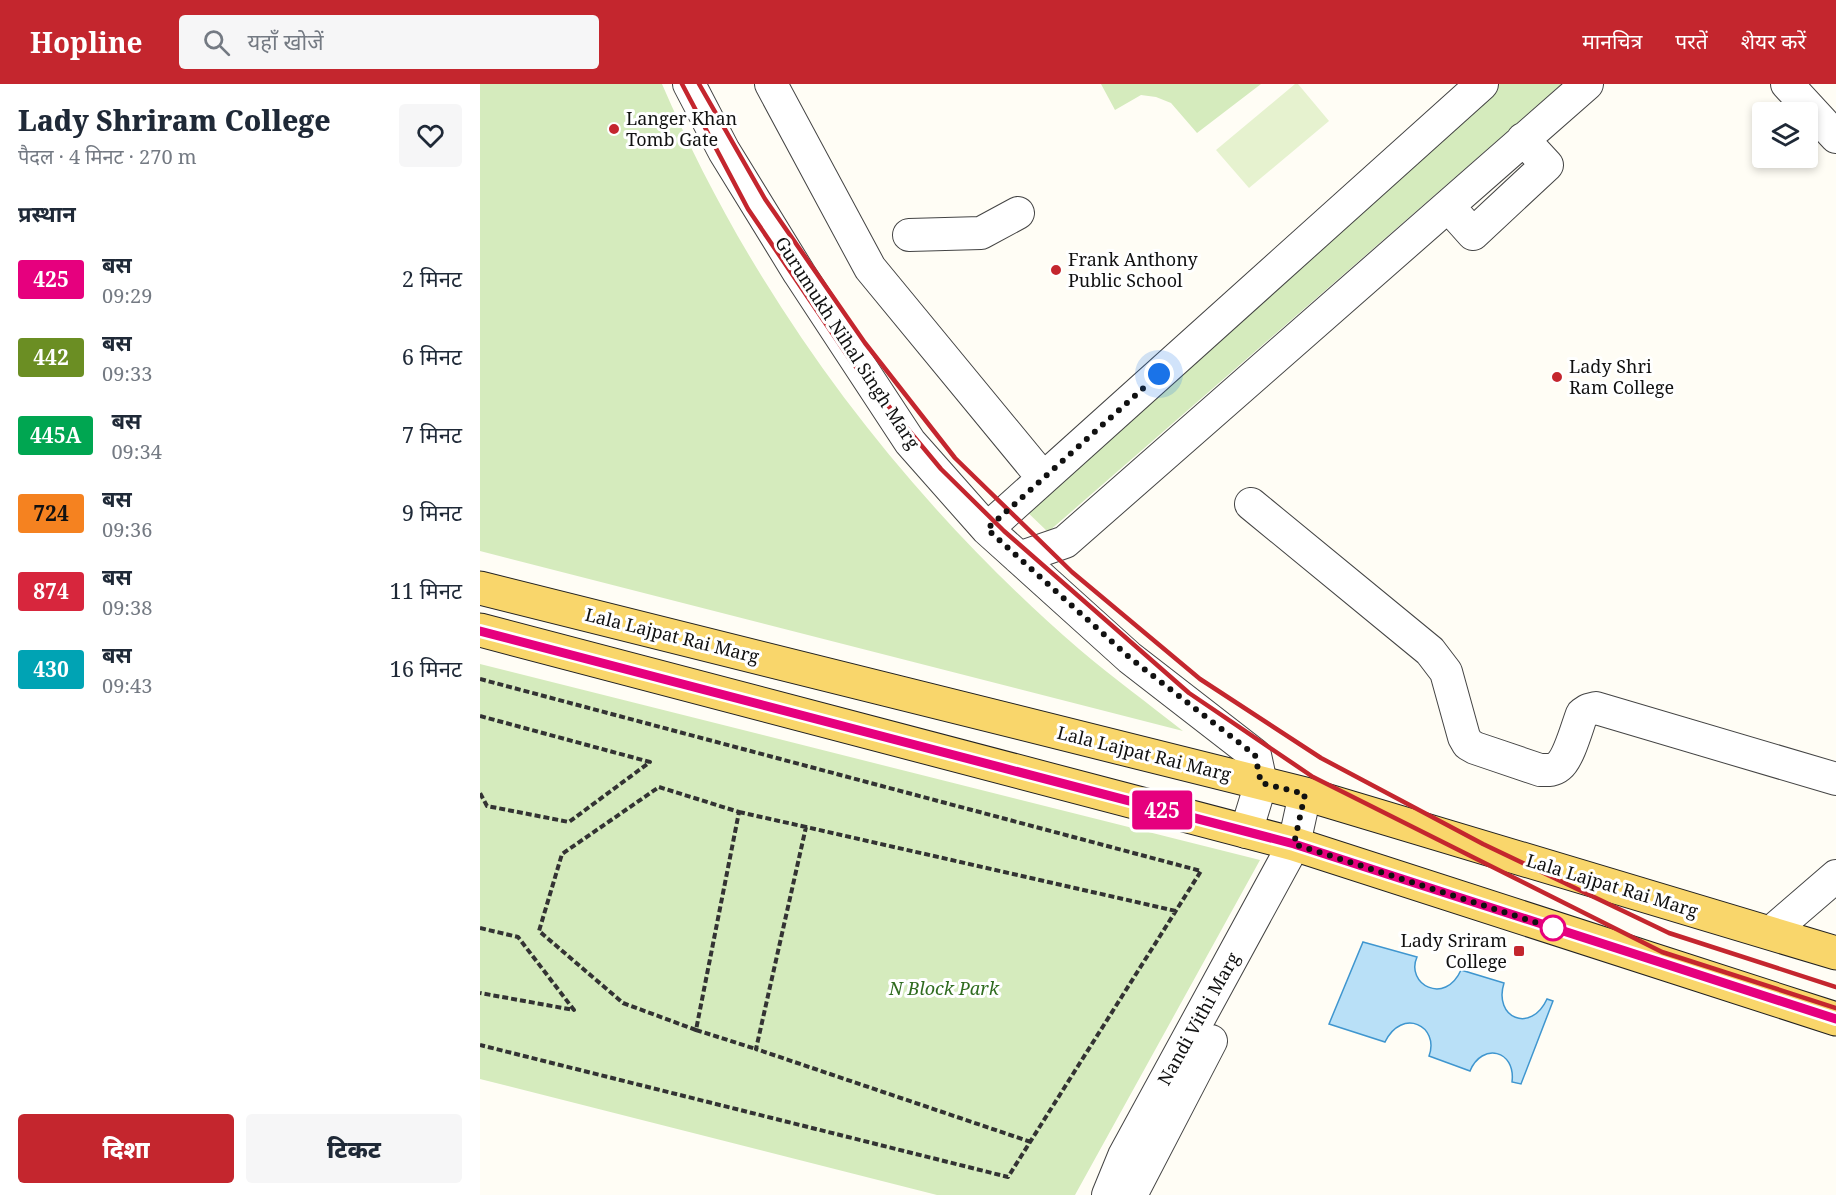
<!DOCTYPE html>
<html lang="hi">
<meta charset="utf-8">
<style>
:root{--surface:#fff;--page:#f6f6f7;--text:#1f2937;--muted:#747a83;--accent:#c4262e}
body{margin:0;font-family:"Noto Serif","Noto Sans Devanagari",serif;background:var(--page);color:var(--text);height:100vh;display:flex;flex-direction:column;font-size:22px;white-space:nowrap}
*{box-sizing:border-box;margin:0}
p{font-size:20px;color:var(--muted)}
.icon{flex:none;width:33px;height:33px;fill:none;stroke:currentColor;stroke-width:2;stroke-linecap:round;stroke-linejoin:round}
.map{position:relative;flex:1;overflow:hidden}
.panel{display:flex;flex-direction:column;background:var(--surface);width:480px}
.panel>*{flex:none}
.badge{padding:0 12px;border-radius:4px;font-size:21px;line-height:39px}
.controls{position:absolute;left:1272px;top:18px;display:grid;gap:12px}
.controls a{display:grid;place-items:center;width:66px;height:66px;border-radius:6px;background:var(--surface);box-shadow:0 3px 9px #0003;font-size:30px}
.you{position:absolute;width:30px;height:30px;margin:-15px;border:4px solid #fff;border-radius:50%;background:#1a73e8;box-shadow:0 0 0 9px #1a73e833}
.map>.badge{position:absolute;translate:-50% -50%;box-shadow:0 0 0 3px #fff}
h2{padding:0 18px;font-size:22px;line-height:54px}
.round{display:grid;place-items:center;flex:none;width:63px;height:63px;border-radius:6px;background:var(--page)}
.summary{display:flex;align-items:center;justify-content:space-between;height:102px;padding:0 18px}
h1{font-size:28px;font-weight:800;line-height:45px}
.cta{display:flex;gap:12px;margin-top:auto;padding:12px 18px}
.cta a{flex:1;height:69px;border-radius:6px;background:var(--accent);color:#fff;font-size:24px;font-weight:800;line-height:69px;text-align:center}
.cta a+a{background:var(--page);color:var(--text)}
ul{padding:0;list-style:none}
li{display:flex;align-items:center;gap:18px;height:78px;padding:0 18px}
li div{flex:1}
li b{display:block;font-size:22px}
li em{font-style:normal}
li .badge{min-width:66px;font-weight:700;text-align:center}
header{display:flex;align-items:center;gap:36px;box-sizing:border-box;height:84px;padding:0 30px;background:var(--accent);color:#fff}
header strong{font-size:28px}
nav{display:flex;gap:33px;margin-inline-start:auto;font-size:21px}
.search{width:420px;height:54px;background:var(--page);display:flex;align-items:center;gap:15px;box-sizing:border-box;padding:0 21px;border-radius:6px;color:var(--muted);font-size:22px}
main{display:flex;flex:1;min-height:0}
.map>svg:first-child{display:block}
.green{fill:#d5ebbd}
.pitch{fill:#e6f2cf}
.water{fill:#b9e0f7;stroke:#3f96cf;stroke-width:1.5}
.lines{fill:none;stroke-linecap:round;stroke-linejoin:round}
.minor-casing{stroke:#444;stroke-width:34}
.major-casing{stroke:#222;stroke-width:35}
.path{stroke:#333;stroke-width:4;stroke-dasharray:6 3;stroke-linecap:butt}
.minor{stroke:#fff;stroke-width:32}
.major{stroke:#f9d66b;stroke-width:33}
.rail{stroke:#c4262e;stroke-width:4.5}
.line-casing{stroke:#fff;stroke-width:14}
.line{stroke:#e6007e;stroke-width:9}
.walk{stroke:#111;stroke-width:6;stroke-dasharray:0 10.8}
.poi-dot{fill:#c4262e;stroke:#fff;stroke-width:2}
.stop-dot{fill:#fff;stroke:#e6007e;stroke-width:3}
.labels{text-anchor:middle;stroke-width:6;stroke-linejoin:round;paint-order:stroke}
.poi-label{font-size:18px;fill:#111;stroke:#fff;text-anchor:start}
.street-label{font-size:18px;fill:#111;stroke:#fff}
.park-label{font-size:18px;font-style:italic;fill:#2f6b1f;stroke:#fff}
</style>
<header>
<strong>Hopline</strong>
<div class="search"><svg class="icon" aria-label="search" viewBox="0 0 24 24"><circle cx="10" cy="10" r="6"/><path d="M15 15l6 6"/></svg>यहाँ खोजें</div>
<nav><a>मानचित्र</a><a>परतें</a><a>शेयर करें</a></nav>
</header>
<main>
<section class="panel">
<div class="summary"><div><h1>Lady Shriram College</h1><p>पैदल · 4 मिनट · 270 m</p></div><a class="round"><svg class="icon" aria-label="heart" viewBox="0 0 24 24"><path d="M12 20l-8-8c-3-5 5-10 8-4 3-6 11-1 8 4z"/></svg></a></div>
<h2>प्रस्थान</h2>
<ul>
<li><span class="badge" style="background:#e6007e;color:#fff">425</span><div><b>बस</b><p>09:29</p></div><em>2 मिनट</em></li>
<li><span class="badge" style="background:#6b8e23;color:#fff">442</span><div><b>बस</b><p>09:33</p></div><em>6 मिनट</em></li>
<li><span class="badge" style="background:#00a651;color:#fff">445A</span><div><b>बस</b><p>09:34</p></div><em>7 मिनट</em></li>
<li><span class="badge" style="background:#f58220;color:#111">724</span><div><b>बस</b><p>09:36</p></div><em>9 मिनट</em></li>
<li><span class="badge" style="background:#d7263d;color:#fff">874</span><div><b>बस</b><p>09:38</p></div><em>11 मिनट</em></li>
<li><span class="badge" style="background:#00a3b4;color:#fff">430</span><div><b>बस</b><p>09:43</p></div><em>16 मिनट</em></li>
</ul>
<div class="cta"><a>दिशा</a><a>टिकट</a></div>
</section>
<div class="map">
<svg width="1356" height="1111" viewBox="0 0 1356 1111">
<rect width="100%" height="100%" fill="#fffdf5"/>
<path class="green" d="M 0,0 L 182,0 C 275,217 421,411 599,565 C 633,594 669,620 703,647 L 0,467 Z
M 621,0 L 781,0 L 717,49 L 691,19 L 676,13 L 661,11 L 635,26 Z
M 1009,0 L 1082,0 L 568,448 L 542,423 Z
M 0,580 L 780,776 L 595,1111 L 457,1111 L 0,995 Z"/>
<path class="pitch" d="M 815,0 L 818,0 L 849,37 L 769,104 L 736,66 Z"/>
<path class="water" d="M 883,858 L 937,873 C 925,900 965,922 981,886 L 1024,899 C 1013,934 1051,950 1067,915 L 1073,917 L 1041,1000 L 1032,998 C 1036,966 1002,958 990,987 L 949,972 C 960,942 922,923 905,958 L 849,940 Z"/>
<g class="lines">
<defs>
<path id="minor" d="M 209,0 L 244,67 L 319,189 L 430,358 L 507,445 L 650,574 L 775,671 L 781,699 L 766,748
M 291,0 L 390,184 L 563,394
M 1307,0 L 1356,53
M 968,122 L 993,150 L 1067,81 L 1043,55
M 429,151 L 501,149 L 538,129
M 771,420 L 950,567 L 966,588 L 984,653 L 988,660 L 995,664 L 1060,686 C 1067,686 1073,687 1079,682 C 1089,674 1097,643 1102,630 L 1108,626 L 1116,624 L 1356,695
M 507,445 L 1002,0
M 539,474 L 585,458 L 1107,0
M 1290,849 L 1356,792
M 628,1111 L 644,1072 L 814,760 L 825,710
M 651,1111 L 731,957"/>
<path id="major" d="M 0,504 L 825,710 L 1356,869
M 0,546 L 814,760 L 1356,935"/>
</defs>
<use href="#minor" class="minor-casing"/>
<use href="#major" class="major-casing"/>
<path class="path" d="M 0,595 L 721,787 L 528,1093 L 0,961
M 0,632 L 170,678 L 89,738 L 7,722 L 0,709
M 179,703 L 259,728 L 216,946 L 143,919 L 59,847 L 82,770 Z
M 259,728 L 326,743
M 0,844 L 38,853 L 94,926 L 0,909
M 216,946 L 276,965
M 551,1058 L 276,965 L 326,743 L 696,827"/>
<use href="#minor" class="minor"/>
<use href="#major" class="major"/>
<path class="rail" d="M 202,0 L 268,125 L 371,277 L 461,385 L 524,447 L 709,609 L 833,693 L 1182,868 L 1356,924
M 219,0 L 285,115 L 385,259 L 475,374 L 592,488 L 720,595 L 841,674 L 1003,760 L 1189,849 L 1356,903"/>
</g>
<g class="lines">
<defs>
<path id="line" d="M 0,547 L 814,760 L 1356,935"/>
</defs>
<use href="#line" class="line-casing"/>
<use href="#line" class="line"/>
<path class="walk" d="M 679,290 L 507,445 L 650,574 L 775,671 L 781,699 L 825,710 L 814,760 L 1073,844"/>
</g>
<g class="poi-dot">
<circle cx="134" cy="45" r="6"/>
<circle cx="576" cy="186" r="6"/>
<circle cx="1077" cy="293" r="6"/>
<rect x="1033" y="861" width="12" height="12" rx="3"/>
</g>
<circle class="stop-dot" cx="1073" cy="844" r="12"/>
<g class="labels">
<g class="poi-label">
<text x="146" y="41">Langer Khan<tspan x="146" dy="21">Tomb Gate</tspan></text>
<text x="588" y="182">Frank Anthony<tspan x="588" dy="21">Public School</tspan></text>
<text x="1089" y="289">Lady Shri<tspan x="1089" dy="21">Ram College</tspan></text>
<text x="1027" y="863" text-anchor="end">Lady Sriram<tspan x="1027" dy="21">College</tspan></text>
</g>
<g class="street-label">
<text transform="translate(367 259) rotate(57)" y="6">Gurumukh Nihal Singh Marg</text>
<text transform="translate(192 552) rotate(14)" y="6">Lala Lajpat Rai Marg</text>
<text transform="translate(664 670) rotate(14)" y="6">Lala Lajpat Rai Marg</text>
<text transform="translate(1132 802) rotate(17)" y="6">Lala Lajpat Rai Marg</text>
<text transform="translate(719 935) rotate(-61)" y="6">Nandi Vithi Marg</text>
</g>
<g class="park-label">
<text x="464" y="911">N Block Park</text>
</g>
</g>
</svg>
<div class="controls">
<a><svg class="icon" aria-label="layers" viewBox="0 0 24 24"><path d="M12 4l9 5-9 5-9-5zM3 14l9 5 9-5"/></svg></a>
</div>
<div class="you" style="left:679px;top:290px"></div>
<b class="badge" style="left:682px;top:726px;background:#e6007e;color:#fff">425</b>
</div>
</main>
